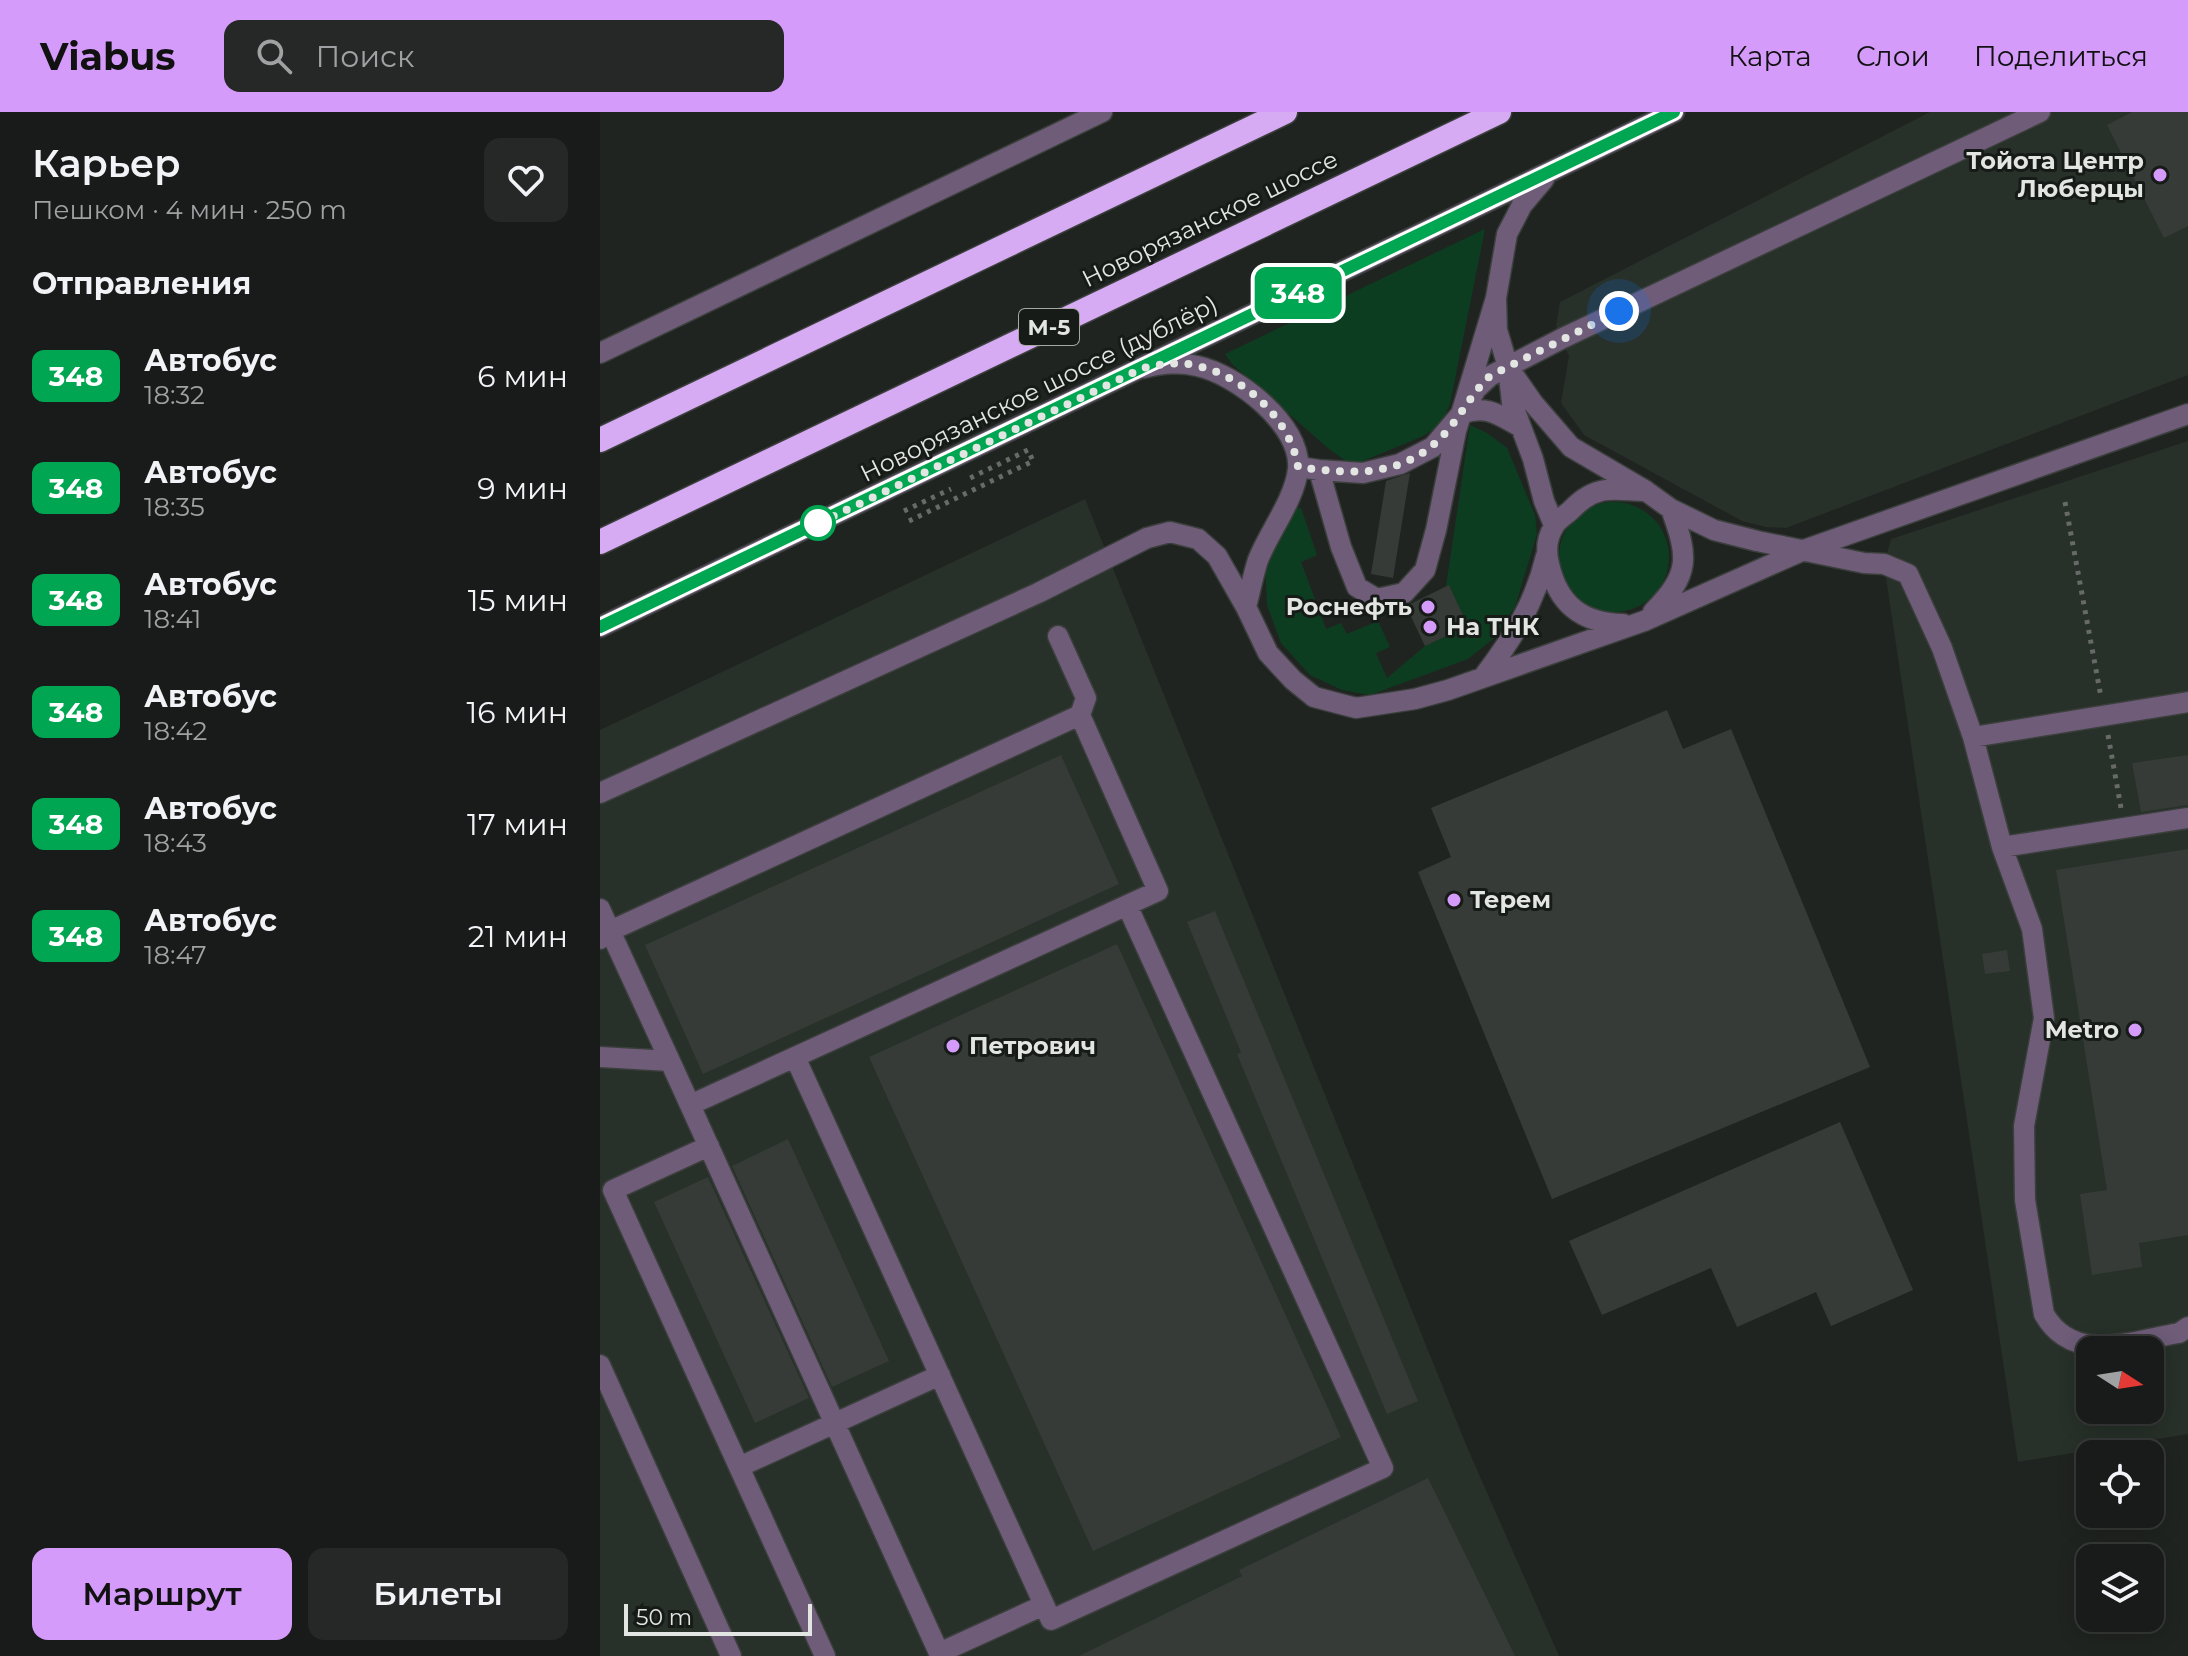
<!DOCTYPE html>
<html lang="ru">
<meta charset="utf-8">
<style>
:root{--surface:#181b19;--page:#252826;--text:#f1f3f6;--muted:#9fa1a2;--line:#363938;--accent:#d59bfa}
body{margin:0;font-family:Montserrat,sans-serif;background:var(--page);color:var(--text);height:100vh;display:flex;flex-direction:column;font-size:30px;white-space:nowrap}
*{box-sizing:border-box;margin:0}
p{font-size:26px;color:var(--muted)}
.icon{flex:none;width:44px;height:44px;fill:none;stroke:currentColor;stroke-width:2;stroke-linecap:round;stroke-linejoin:round}
.map{position:relative;flex:1;overflow:hidden}
.details{display:flex;flex-direction:column;background:var(--surface);width:600px}
.details>*{flex:none}
.badge{padding:0 16px;border-radius:12px;font-size:28px;line-height:52px}
.needle{width:52px;rotate:102deg}
.controls{position:absolute;left:1476px;top:1224px;display:grid;gap:16px}
.controls a{display:grid;place-items:center;width:88px;height:88px;border-radius:16px;background:var(--surface);box-shadow:0 4px 20px #0003,0 0 0 2px var(--line);font-size:40px}
.scale{position:absolute;left:24px;bottom:20px;width:188px;box-sizing:border-box;padding-left:8px;border:4px solid #e3e5e3;border-top:0;font-size:22px;line-height:28px;white-space:nowrap;color:#e3e5e3;-webkit-text-stroke:6px #171b18;paint-order:stroke}
.you{position:absolute;width:40px;height:40px;margin:-20px;border:6px solid #fff;border-radius:50%;background:#1a73e8;box-shadow:0 0 0 12px #1a73e833}
.map>.badge{position:absolute;translate:-50% -50%;box-shadow:0 0 0 4px #fff}
h2{padding:0 32px;font-size:30px;line-height:72px}
.round{display:grid;place-items:center;flex:none;width:84px;height:84px;border-radius:16px;background:var(--page)}
.summary{display:flex;align-items:center;justify-content:space-between;height:136px;padding:0 32px}
h1{font-size:38px;font-weight:600;line-height:60px}
.cta{display:flex;gap:16px;margin-top:auto;padding:16px 32px}
.cta a{flex:1;height:92px;border-radius:16px;background:var(--accent);color:#111;font-size:32px;font-weight:600;line-height:92px;text-align:center}
.cta a+a{background:var(--page);color:var(--text)}
ul{padding:0;list-style:none}
li{display:flex;align-items:center;gap:24px;height:112px;padding:0 32px}
li div{flex:1}
li b{display:block;font-size:30px}
li em{font-style:normal}
li .badge{min-width:88px;font-weight:700;text-align:center}
header{display:flex;align-items:center;gap:48px;box-sizing:border-box;height:112px;padding:0 40px;background:var(--accent);color:#111}
header strong{font-size:38px}
nav{display:flex;gap:44px;margin-inline-start:auto;font-size:28px}
.search{width:560px;height:72px;background:var(--page);display:flex;align-items:center;gap:20px;box-sizing:border-box;padding:0 28px;border-radius:16px;color:var(--muted);font-size:30px}
main{display:flex;flex:1;min-height:0}
.map>svg:first-child{display:block}
.built{fill:#273029;fill-rule:evenodd}
.green{fill:#0d3d20}
.building{fill:#363b37}
.lines{fill:none;stroke-linecap:round;stroke-linejoin:round}
.minor-casing{stroke:#3b3f3c;stroke-width:23}
.highway-casing{stroke:#3b3f3c;stroke-width:27}
.path{stroke:#676a68;stroke-width:5;stroke-dasharray:4 6;stroke-linecap:butt}
.minor{stroke:#6e5c79;stroke-width:20}
.highway{stroke:#d7abf4;stroke-width:24}
.line-casing{stroke:#fff;stroke-width:18}
.line{stroke:#00a651;stroke-width:12}
.walk{stroke:#e3e5e3;stroke-width:8;stroke-dasharray:0 14.4}
.poi-dot{fill:#d59bfa;stroke:#171b18;stroke-width:3}
.stop-dot{fill:#fff;stroke:#00a651;stroke-width:4}
.labels{text-anchor:middle;stroke-width:6;stroke-linejoin:round;paint-order:stroke}
.shield{fill:#171b18;stroke:#a6a8a6;stroke-width:2}
.shield-label{font-size:22px;font-weight:bold;fill:#e3e5e3}
.poi-label{font-size:24px;font-weight:bold;fill:#e3e5e3;stroke:#171b18;text-anchor:end}
.street-label{font-size:24px;fill:#e3e5e3;stroke:#171b18}
</style>
<header>
<strong>Viabus</strong>
<div class="search"><svg class="icon" aria-label="search" viewBox="0 0 24 24"><circle cx="10" cy="10" r="6"/><path d="M15 15l6 6"/></svg>Поиск</div>
<nav><a>Карта</a><a>Слои</a><a>Поделиться</a></nav>
</header>
<main>
<section class="details">
<div class="summary"><div><h1>Карьер</h1><p>Пешком · 4 мин · 250 m</p></div><a class="round"><svg class="icon" aria-label="heart" viewBox="0 0 24 24"><path d="M12 20l-8-8c-3-5 5-10 8-4 3-6 11-1 8 4z"/></svg></a></div>
<h2>Отправления</h2>
<ul>
<li><span class="badge" style="background:#00a651;color:#fff">348</span><div><b>Автобус</b><p>18:32</p></div><em>6 мин</em></li>
<li><span class="badge" style="background:#00a651;color:#fff">348</span><div><b>Автобус</b><p>18:35</p></div><em>9 мин</em></li>
<li><span class="badge" style="background:#00a651;color:#fff">348</span><div><b>Автобус</b><p>18:41</p></div><em>15 мин</em></li>
<li><span class="badge" style="background:#00a651;color:#fff">348</span><div><b>Автобус</b><p>18:42</p></div><em>16 мин</em></li>
<li><span class="badge" style="background:#00a651;color:#fff">348</span><div><b>Автобус</b><p>18:43</p></div><em>17 мин</em></li>
<li><span class="badge" style="background:#00a651;color:#fff">348</span><div><b>Автобус</b><p>18:47</p></div><em>21 мин</em></li>
</ul>
<div class="cta"><a>Маршрут</a><a>Билеты</a></div>
</section>
<div class="map">
<svg width="1588" height="1544" viewBox="0 0 1588 1544">
<rect width="100%" height="100%" fill="#202421"/>
<path class="built" d="M 1330,0 L 1588,0 L 1588,263 L 1186,416 L 1166,415 L 1142,409 L 984,323 L 961,291 L 969,244 L 956,214 L 960,190 Z
M 1588,329 L 1588,1322 L 1418,1350 L 1284,452 L 1291,427 ZM 1490,1238 L 1550,1238 L 1550,1298 L 1490,1298 Z
M 485,387 L 867,1335 L 959,1544 L 0,1544 L 0,618 Z"/>
<path class="green" d="M 885,117 L 850,292 L 841,313 L 821,325 L 758,351 L 746,349 L 729,337 L 632,252 L 625,242 Z
M 870,313 L 887,321 L 907,336 L 935,403 L 937,422 L 915,495 L 893,527 L 868,547 L 770,583 L 742,578 L 710,563 L 681,531 L 667,493 L 665,456 L 697,396 L 701,396 L 717,443 L 701,450 L 726,517 L 741,511 L 747,522 L 778,509 L 790,535 L 776,541 L 787,566 L 825,534 L 868,514 L 849,473 L 845,481 Z
M959 445a55 55 0 1 1 110 0a55 55 0 1 1-110 0Z"/>
<path class="building" d="M 1532,0 L 1588,0 L 1588,114 L 1564,126 L 1507,13 Z
M 810,361 L 793,466 L 771,462 L 786,369 Z
M 849,473 L 868,514 L 825,534 L 806,494 Z
M 1067,598 L 1083,637 L 1131,617 L 1270,955 L 952,1087 L 818,760 L 851,745 L 831,696 Z
M 461,643 L 519,772 L 103,962 L 45,833 Z
M 1588,643 L 1588,693 L 1541,700 L 1532,651 Z
M 1588,737 L 1588,1123 L 1539,1131 L 1542,1155 L 1492,1163 L 1480,1082 L 1507,1078 L 1456,758 Z
M 615,799 L 818,1289 L 787,1302 L 637,942 L 641,940 L 587,810 Z
M 517,832 L 741,1325 L 493,1439 L 269,945 Z
M 1407,838 L 1410,859 L 1385,862 L 1382,842 Z
M 1240,1010 L 1313,1178 L 1231,1214 L 1216,1180 L 1137,1215 L 1111,1156 L 1002,1203 L 969,1129 Z
M 188,1027 L 289,1249 L 232,1275 L 132,1054 Z
M 108,1065 L 209,1286 L 155,1311 L 54,1090 Z
M 828,1366 L 915,1544 L 479,1544 L 642,1464 L 639,1458 Z"/>
<g class="lines">
<defs>
<path id="minor" d="M 944,67 L 922,93 L 907,122 L 896,186 L 897,218 L 908,255 L 912,291 L 933,347 L 944,389 L 954,413
M 0,241 L 502,0
M 908,255 L 933,291 L 971,335 L 1046,379 L 1071,397 L 1114,418 L 1157,429 L 1264,451 L 1284,452 L 1308,462 L 1342,536 L 1373,625 L 1402,735 L 1432,817 L 1444,906 L 1424,1014 L 1425,1088 L 1444,1202 C 1473,1253 1531,1229 1579,1221 L 1588,1215
M 543,256 C 561,252 578,249 597,254 C 636,262 702,313 698,357 C 695,387 669,420 658,448 C 653,463 650,480 646,495 L 668,541 L 693,568 L 714,585 L 756,596 L 815,587 L 848,578 L 1044,509 L 1204,438 L 1588,302
M 861,302 C 886,292 899,303 921,315
M 706,356 L 719,358 L 741,435 L 757,475 L 777,487 L 804,481 L 825,458 L 836,418 L 856,319 L 896,186
M 719,358 L 763,361 L 800,352 L 833,335 L 861,302 L 876,277 L 890,264 L 963,226 L 1440,0
M 1053,500 C 1090,462 1089,446 1071,397
M 1023,512 C 982,511 958,493 949,452 C 946,440 946,428 953,416 C 956,409 964,404 970,399 C 979,390 988,382 1001,379 C 1014,376 1030,379 1044,379
M 0,515 L 1074,0
M 884,564 C 913,526 935,491 946,444
M 1373,625 L 1588,590
M 0,681 L 438,481 L 547,426 L 570,420 L 598,427 L 617,444 L 646,495
M 1402,735 L 1588,706
M 0,797 L 70,949 L 0,945
M 0,827 L 10,819 L 480,603 L 486,586 L 458,524
M 195,945 L 451,1508 L 783,1356 L 527,793
M 70,949 L 90,993 L 558,779 L 480,603
M 90,993 L 339,1541 L 444,1493
M 109,1034 L 13,1078 L 225,1544
M 0,1253 L 131,1544
M 139,1355 L 340,1263"/>
<path id="highway" d="M 0,328 L 685,0
M 0,430 L 899,0"/>
</defs>
<use href="#minor" class="minor-casing"/>
<use href="#highway" class="highway-casing"/>
<path class="path" d="M 1465,390 L 1501,585
M 304,399 L 351,377
M 309,409 L 433,349 L 428,338 L 366,368
M 1508,623 L 1521,696"/>
<use href="#minor" class="minor"/>
<use href="#highway" class="highway"/>
</g>
<g class="lines">
<defs>
<path id="line" d="M 0,515 L 1074,0"/>
</defs>
<use href="#line" class="line-casing"/>
<use href="#line" class="line"/>
<path class="walk" d="M 218,411 L 213,414 L 543,256 C 562,252 579,249 598,254 C 645,265 691,308 698,355 C 756,363 807,366 848,318 C 863,300 873,280 890,264 L 1019,199"/>
</g>
<g class="poi-dot">
<circle cx="1560" cy="63" r="8"/>
<circle cx="828" cy="495" r="8"/>
<circle cx="830" cy="515" r="8"/>
<circle cx="854" cy="788" r="8"/>
<circle cx="1535" cy="918" r="8"/>
<circle cx="353" cy="934" r="8"/>
</g>
<circle class="stop-dot" cx="218" cy="411" r="16"/>
<g class="labels">
<rect class="shield" x="419" y="197" width="60" height="36" rx="6"/>
<g class="shield-label">
<text x="449" y="223">М-5</text>
</g>
<g class="poi-label">
<text x="1544" y="57">Тойота Центр<tspan x="1544" dy="28">Люберцы</tspan></text>
<text x="812" y="503">Роснефть</text>
<text x="846" y="523" text-anchor="start">На ТНК</text>
<text x="870" y="796" text-anchor="start">Терем</text>
<text x="1519" y="926">Metro</text>
<text x="369" y="942" text-anchor="start">Петрович</text>
</g>
<g class="street-label">
<text transform="translate(610 107) rotate(-26)" y="8">Новорязанское шоссе</text>
<text transform="translate(439 277) rotate(-26)" y="8">Новорязанское шоссе (дублёр)</text>
</g>
</g>
</svg>
<div class="controls">
<a><svg class="needle" viewBox="-14 -14 28 28"><path d="M0-13l5 13h-10z" fill="#e53935"/><path d="M0 13l5-13h-10z" fill="#9fa1a2"/></svg></a>
<a><svg class="icon" aria-label="locate" viewBox="0 0 24 24"><circle cx="12" cy="12" r="6"/><path d="M12 2v4M12 18v4M2 12h4M18 12h4"/></svg></a>
<a><svg class="icon" aria-label="layers" viewBox="0 0 24 24"><path d="M12 4l9 5-9 5-9-5zM3 14l9 5 9-5"/></svg></a>
</div>
<div class="scale">50 m</div>
<div class="you" style="left:1019px;top:199px"></div>
<b class="badge" style="left:698px;top:181px;background:#00a651;color:#fff">348</b>
</div>
</main>
